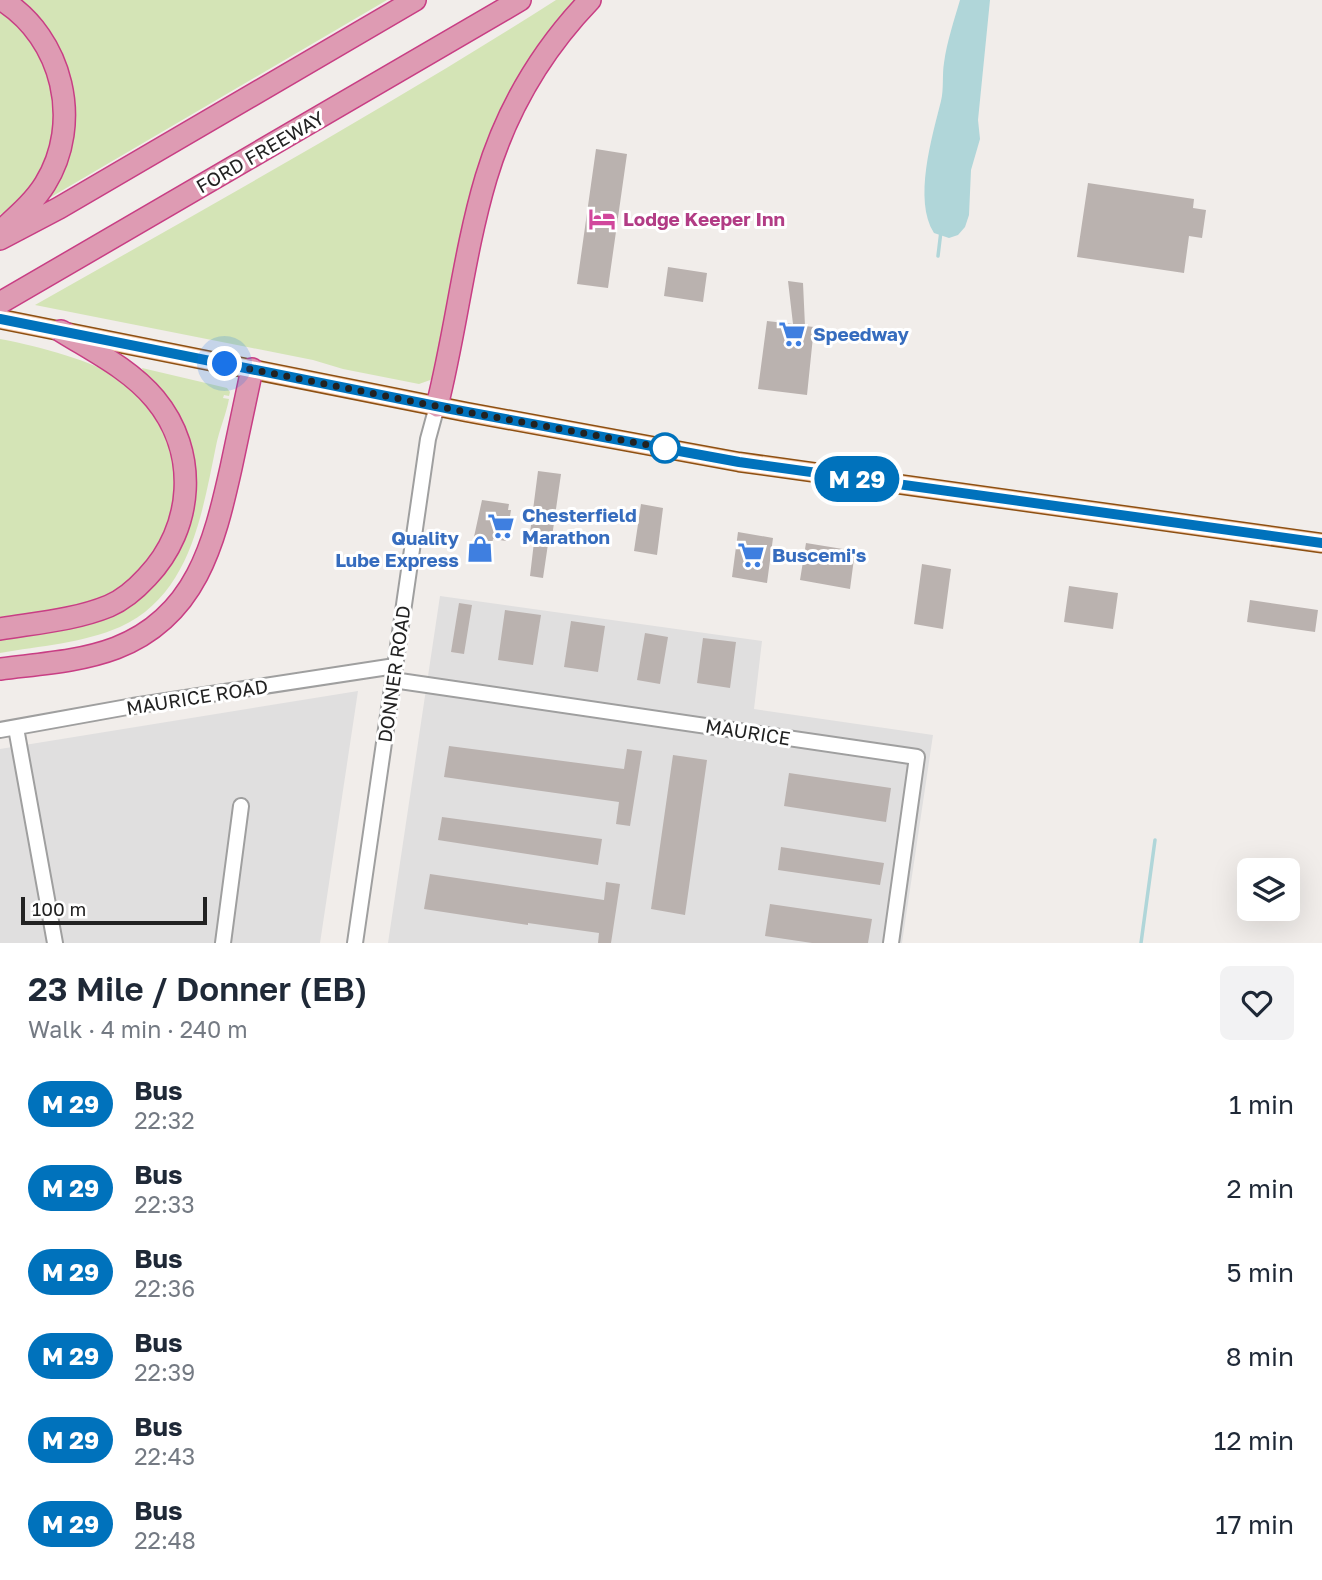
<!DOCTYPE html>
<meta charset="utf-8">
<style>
:root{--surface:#fff;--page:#f2f2f3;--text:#1f2937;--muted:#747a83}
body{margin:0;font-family:"Golos Text",sans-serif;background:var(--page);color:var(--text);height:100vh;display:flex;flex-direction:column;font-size:26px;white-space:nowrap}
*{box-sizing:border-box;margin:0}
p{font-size:23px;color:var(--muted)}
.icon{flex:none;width:38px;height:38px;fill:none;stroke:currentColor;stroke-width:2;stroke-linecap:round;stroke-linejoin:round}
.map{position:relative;height:943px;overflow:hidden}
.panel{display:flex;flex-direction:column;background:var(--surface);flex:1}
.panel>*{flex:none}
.badge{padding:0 14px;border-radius:23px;font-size:24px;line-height:46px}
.tools{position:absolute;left:1237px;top:858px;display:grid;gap:14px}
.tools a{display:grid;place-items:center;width:63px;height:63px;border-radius:10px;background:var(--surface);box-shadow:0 7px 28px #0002;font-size:35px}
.scale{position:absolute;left:21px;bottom:18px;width:186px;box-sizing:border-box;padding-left:7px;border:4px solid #222;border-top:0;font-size:19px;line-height:24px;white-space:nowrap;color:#222;-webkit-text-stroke:5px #fff;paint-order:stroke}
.you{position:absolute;width:35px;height:35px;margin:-18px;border:5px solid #fff;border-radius:50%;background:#1a73e8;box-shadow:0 0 0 10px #1a73e833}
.map>.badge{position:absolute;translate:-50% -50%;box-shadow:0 0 0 4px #fff}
.round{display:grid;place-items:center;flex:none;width:74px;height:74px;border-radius:10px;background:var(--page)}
.headline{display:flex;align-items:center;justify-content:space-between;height:119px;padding:0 28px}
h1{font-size:33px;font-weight:600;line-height:52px}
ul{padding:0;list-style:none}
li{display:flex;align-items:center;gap:21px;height:84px;padding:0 28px}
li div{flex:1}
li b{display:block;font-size:26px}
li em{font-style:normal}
li .badge{min-width:77px;font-weight:700;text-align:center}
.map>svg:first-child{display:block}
.residential{fill:#e0dfdf}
.grass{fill:#d4e4b6}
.water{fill:#b0d6d9}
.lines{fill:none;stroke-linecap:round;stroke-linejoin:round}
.stream{stroke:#b0d6d9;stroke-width:3.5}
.building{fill:#bab2af}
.minor-casing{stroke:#9f9f9f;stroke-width:18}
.major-casing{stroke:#8d5012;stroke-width:21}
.highway-casing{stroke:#c83e84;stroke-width:24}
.minor{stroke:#fff;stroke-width:14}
.major{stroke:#f2c9ad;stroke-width:18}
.highway{stroke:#de9bb3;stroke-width:21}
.line-casing{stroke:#fff;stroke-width:16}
.line{stroke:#0072bc;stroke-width:10}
.walk{stroke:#222;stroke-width:7;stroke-dasharray:0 12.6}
.stop-dot{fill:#fff;stroke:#0072bc;stroke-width:3.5}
.labels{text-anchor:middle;stroke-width:6;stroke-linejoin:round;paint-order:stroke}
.street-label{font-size:19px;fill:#222;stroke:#fff}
.hotel-label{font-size:19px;font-weight:bold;fill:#b23c85;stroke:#fff;text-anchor:start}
.shop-label{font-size:19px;font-weight:bold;fill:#366cbe;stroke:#fff;text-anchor:start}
</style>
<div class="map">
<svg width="1322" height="943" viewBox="0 0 1322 943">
<rect width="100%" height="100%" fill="#f1edea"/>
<path class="residential" d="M 440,596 L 762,641 L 754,709 L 933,735 L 902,943 L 388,943 Z
M 358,691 L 320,943 L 0,943 L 0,749 Z"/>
<path class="grass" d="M 18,0 L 387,0 L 51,197 C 57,180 66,163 71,146 C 86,92 59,35 18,0 Z
M 556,0 L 577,0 L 517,84 L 433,379 L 419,384 L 343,369 L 313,360 L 35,305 C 210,206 386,108 556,0 Z
M 0,10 C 70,59 75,168 0,215 Z
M 0,339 C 28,344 88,359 111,374 C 152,399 184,449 176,499 C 175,507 170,516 167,524 C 157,553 138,582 108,595 C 75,611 36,614 0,620 Z
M 142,368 L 227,388 L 230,392 L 229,396 L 224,395 L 223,398 L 229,399 C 226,415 219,430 216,446 C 202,513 191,595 120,627 C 83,643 40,646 0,653 L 0,634 L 113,610 L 191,502 Z"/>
<path class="water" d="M 960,0 L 990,0 L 978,120 L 980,139 L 971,170 L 969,215 L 965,227 L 958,235 L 949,238 L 934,233 C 913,200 932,137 941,101 C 944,89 942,75 944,63 C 947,41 954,21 960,0 Z"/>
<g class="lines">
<path class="stream" d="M 938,256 L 941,231
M 1141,943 L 1155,840"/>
</g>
<path class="building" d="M 596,149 L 627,154 L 608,288 L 577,284 Z
M 1088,183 L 1194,199 L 1193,208 L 1206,210 L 1202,238 L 1189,236 L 1184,273 L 1077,257 Z
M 668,267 L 707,273 L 703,302 L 664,296 Z
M 788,281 L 803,283 L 805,326 L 814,327 L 807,395 L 758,389 L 767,321 L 793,324 Z
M 538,471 L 561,474 L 551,544 L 548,544 L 543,578 L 530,576 L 534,542 L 529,541 Z
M 482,500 L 509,504 L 508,510 L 511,510 L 506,541 L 493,539 L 489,563 L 469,560 Z
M 641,504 L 663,508 L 657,555 L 634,551 Z
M 738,532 L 773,538 L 767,583 L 732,577 Z
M 806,543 L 855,551 L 850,589 L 800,580 Z
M 922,564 L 951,569 L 943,629 L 914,624 Z
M 1069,586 L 1118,593 L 1113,629 L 1064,622 Z
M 1250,600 L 1318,610 L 1315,632 L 1247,622 Z
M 459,603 L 472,605 L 464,654 L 451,652 Z
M 505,610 L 541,615 L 533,665 L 498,660 Z
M 571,621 L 605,626 L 598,672 L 564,667 Z
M 645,633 L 668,637 L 660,684 L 637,680 Z
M 703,638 L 736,642 L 730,688 L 697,683 Z
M 449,746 L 624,769 L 627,749 L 642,751 L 630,826 L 616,824 L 619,802 L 444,777 Z
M 673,755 L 707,760 L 685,915 L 651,909 Z
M 789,773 L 891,788 L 886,822 L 784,806 Z
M 442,817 L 602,839 L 598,865 L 438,840 Z
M 781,847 L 884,863 L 880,885 L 778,870 Z
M 430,874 L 604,900 L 606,882 L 620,884 L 611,943 L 598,943 L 599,933 L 528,923 L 528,925 L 424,909 Z
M 770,904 L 872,919 L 868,943 L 812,943 L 765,936 Z"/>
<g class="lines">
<defs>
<path id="minor" d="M 393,680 L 917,757 L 891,943
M 16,728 L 55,943
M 0,730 L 133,706 L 395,666
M 223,943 L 241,806
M 355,943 L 428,439 L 437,406"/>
<path id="major" d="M 0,319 L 466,412 L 739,462 L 1322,543"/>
<path id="highway" d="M 1,231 C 16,217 34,202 45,184 C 83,123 63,38 2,0
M 0,239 L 59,208 L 415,0
M 0,303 L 520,0
M 437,406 C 456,331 464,252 486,178 C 506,111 542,50 590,0
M 0,629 C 36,623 75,620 109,606 C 123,600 136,589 147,577 C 194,528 199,452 155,399 C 130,369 93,351 61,331
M 0,669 C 38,664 79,662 116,648 C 196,617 214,544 231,468 C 238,435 245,402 252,369"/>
</defs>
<use href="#minor" class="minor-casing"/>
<use href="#major" class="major-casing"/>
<use href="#highway" class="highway-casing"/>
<use href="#minor" class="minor"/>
<use href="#major" class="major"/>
<use href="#highway" class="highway"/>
</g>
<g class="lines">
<defs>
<path id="line" d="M 0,319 L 451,409 L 739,462 L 1322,543"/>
</defs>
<use href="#line" class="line-casing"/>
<use href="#line" class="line"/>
<path class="walk" d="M 225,364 L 466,412 L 665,448"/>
</g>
<defs>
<symbol id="hotel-bare" viewBox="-9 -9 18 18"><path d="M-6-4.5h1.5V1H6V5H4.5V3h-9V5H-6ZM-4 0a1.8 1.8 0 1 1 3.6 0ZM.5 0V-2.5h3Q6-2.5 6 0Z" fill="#d1479c" stroke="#fff" stroke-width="2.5" paint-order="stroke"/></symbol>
<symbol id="supermarket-bare" viewBox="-9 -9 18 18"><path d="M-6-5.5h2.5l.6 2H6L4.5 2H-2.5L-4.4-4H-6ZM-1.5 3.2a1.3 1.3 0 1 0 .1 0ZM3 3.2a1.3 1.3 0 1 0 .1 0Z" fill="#3f7fe0" stroke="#fff" stroke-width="2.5" paint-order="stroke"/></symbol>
<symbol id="shop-bare" viewBox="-9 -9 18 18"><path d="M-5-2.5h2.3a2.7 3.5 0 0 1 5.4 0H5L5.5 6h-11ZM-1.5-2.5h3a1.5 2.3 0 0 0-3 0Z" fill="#3f7fe0" stroke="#fff" stroke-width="2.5" paint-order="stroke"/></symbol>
</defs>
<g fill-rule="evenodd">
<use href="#hotel-bare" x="583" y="200" width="38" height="38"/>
<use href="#supermarket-bare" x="773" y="315" width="38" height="38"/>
<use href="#supermarket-bare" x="482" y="507" width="38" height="38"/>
<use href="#shop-bare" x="461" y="530" width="38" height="38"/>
<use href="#supermarket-bare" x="732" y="536" width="38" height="38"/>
</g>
<circle class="stop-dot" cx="665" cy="448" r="14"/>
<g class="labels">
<g class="street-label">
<text transform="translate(260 152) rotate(-30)" y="7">FORD FREEWAY</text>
<text transform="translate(394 674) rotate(-82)" y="7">DONNER ROAD</text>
<text transform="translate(197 697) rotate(-9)" y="7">MAURICE ROAD</text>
<text transform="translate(748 732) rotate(9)" y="7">MAURICE</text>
</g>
<g class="hotel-label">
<text x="623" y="226">Lodge Keeper Inn</text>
</g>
<g class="shop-label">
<text x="813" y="341">Speedway</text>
<text x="522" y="522">Chesterfield<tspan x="522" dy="22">Marathon</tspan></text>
<text x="459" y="545" text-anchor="end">Quality<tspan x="459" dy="22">Lube Express</tspan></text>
<text x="772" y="562">Buscemi's</text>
</g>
</g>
</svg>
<div class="tools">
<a><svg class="icon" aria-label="layers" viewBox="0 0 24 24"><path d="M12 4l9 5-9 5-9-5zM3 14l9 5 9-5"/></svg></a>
</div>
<div class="scale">100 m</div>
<div class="you" style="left:225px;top:364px"></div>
<b class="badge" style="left:857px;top:479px;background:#0072bc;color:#fff">M 29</b>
</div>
<section class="panel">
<div class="headline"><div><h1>23 Mile / Donner (EB)</h1><p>Walk · 4 min · 240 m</p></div><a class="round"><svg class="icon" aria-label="heart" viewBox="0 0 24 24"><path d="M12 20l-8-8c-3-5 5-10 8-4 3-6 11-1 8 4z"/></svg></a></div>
<ul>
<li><span class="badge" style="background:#0072bc;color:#fff">M 29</span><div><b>Bus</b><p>22:32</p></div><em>1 min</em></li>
<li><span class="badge" style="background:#0072bc;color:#fff">M 29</span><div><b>Bus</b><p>22:33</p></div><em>2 min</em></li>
<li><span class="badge" style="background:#0072bc;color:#fff">M 29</span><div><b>Bus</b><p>22:36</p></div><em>5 min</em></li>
<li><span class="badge" style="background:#0072bc;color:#fff">M 29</span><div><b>Bus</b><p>22:39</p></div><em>8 min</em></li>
<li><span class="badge" style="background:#0072bc;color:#fff">M 29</span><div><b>Bus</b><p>22:43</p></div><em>12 min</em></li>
<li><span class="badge" style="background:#0072bc;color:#fff">M 29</span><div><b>Bus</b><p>22:48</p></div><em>17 min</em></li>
</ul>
</section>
